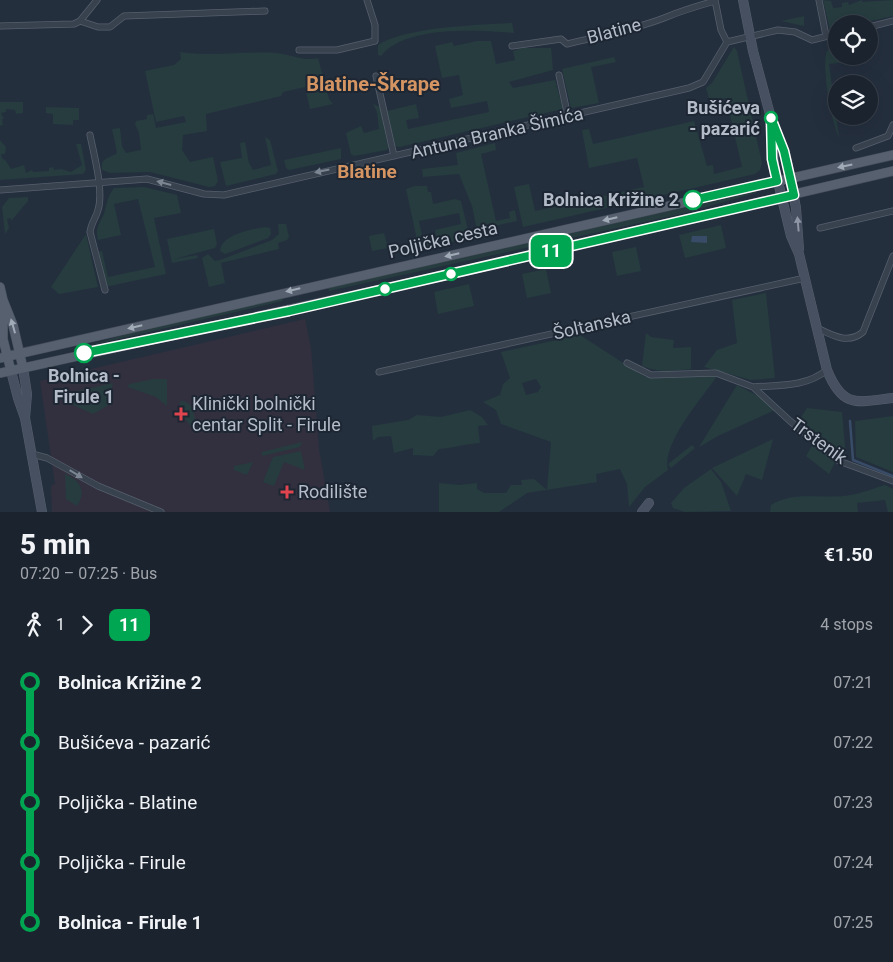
<!DOCTYPE html>
<meta charset="utf-8">
<style>
:root{--surface:#1b232e;--page:#282f3a;--text:#f1f3f6;--muted:#a0a4aa;--line:#39404a}
body{margin:0;font-family:Roboto,sans-serif;background:var(--page);color:var(--text);height:100vh;display:flex;flex-direction:column;font-size:19px;white-space:nowrap}
*{box-sizing:border-box;margin:0}
p{font-size:16px;color:var(--muted)}
.icon{flex:none;width:28px;height:28px;fill:none;stroke:currentColor;stroke-width:2;stroke-linecap:round;stroke-linejoin:round}
.map{position:relative;height:512px;overflow:hidden}
.sheet{display:flex;flex-direction:column;background:var(--surface);flex:1}
.sheet>*{flex:none}
.badge{padding:0 10px;border-radius:8px;font-size:18px;line-height:32px}
.tools{position:absolute;left:828px;top:15px;display:grid;gap:10px}
.tools a{display:grid;place-items:center;width:50px;height:50px;border-radius:50%;background:var(--surface);box-shadow:0 5px 20px #0002,0 0 0 1px var(--line);font-size:25px}
.map>.badge{position:absolute;translate:-50% -50%;box-shadow:0 0 0 2px #fff}
.legs{display:flex;align-items:center;gap:8px;height:55px;padding:0 20px;font-size:16px}
.legs p{margin-inline-start:auto}
.summary{display:flex;align-items:center;justify-content:space-between;height:85px;padding:0 20px}
h1{font-size:28px;font-weight:800;line-height:38px}
ul{padding:0 20px;list-style:none}
li{display:flex;align-items:center;gap:18px;height:60px;font-size:19px}
li i{display:grid;place-items:center;width:8px;height:100%;margin:0 6px;background:currentColor}
li i::after{content:'';width:12px;height:12px;margin:-6px;border:4px solid;border-radius:50%;background:var(--surface)}
li p{margin-inline-start:auto}
li:first-child i{background:linear-gradient(#0000 50%,currentColor 0)}
li:last-child i{background:linear-gradient(currentColor 50%,#0000 0)}
.map>svg:first-child{display:block}
.medical{fill:#32303f}
.green{fill:#263c3f;fill-rule:evenodd}
.water{fill:#394c67}
.lines{fill:none;stroke-linecap:round;stroke-linejoin:round}
.stream{stroke:#394c67;stroke-width:2.5}
.street-casing{stroke:#565f6c;stroke-width:7}
.secondary-casing{stroke:#565f6c;stroke-width:10}
.primary-casing{stroke:#414a57;stroke-width:10}
.street{stroke:#38414e;stroke-width:5.5}
.secondary{stroke:#465061;stroke-width:9}
.primary{stroke:#56606e;stroke-width:9}
.oneway{fill:#a1aab7}
.oneway2{fill:#7c8592}
.oneway3{fill:#8e96a5}
.line-1-casing{stroke:#fff;stroke-width:11}
.line-1{stroke:#00a651;stroke-width:8}
.stop-1-dot{fill:#fff;stroke:#00a651;stroke-width:2.5}
.health-dot{fill:#e0444e;stroke:#1d2633;stroke-width:2}
.labels{text-anchor:middle;stroke-width:4;stroke-linejoin:round;paint-order:stroke}
.street-label{font-size:18px;fill:#b4bcc9;stroke:#1d2633}
.stop-label{font-size:18px;font-weight:bold;fill:#b4bcc9;stroke:#1d2633;text-anchor:end}
.poi-label{font-size:18px;fill:#b4bcc9;stroke:#1d2633;text-anchor:start}
.neighbourhood-label{font-size:19px;font-weight:bold;fill:#d59563;stroke:#1d2633}
.quarter-label{font-size:20px;font-weight:bold;fill:#d59563;stroke:#1d2633}
</style>
<div class="map">
<svg width="893" height="512" viewBox="0 0 893 512">
<rect width="100%" height="100%" fill="#242f3e"/>
<path class="medical" d="M 305,319 L 311,349 L 319,449 L 330,512 L 52,512 L 51,486 L 55,484 L 40,381 Z"/>
<path class="green" d="M 823,0 L 831,1 L 833,8 L 842,7 L 842,3 L 848,2 L 849,5 L 862,0 L 862,2 L 893,0 L 893,16 L 858,24 L 836,24 L 836,29 L 830,30 Z
M 804,16 L 804,26 L 781,21 Z
M 512,23 L 514,33 C 478,30 405,25 381,56 L 378,55 L 378,45 C 406,27 477,25 512,23 Z
M 477,41 L 491,41 L 496,64 L 515,60 L 513,51 L 523,48 L 551,48 L 553,70 L 509,82 L 513,88 L 555,80 L 563,109 L 400,147 L 395,146 L 387,111 L 416,104 L 419,118 L 406,120 L 408,129 L 489,112 L 487,101 L 451,108 L 449,99 L 463,95 L 459,75 L 442,78 L 435,46 L 452,42 L 454,46 Z
M 836,44 L 836,56 L 865,56 L 863,60 L 829,64 L 839,137 C 831,123 821,65 827,51 Z
M 734,47 L 737,51 L 762,163 L 760,170 L 755,174 L 523,227 L 514,187 L 529,184 L 535,211 L 644,187 L 637,158 L 589,168 L 582,130 L 589,129 L 593,144 L 694,121 L 707,166 L 713,165 L 714,174 L 742,167 L 726,98 L 710,102 L 706,88 L 712,83 Z
M 180,52 C 211,57 244,51 276,53 C 289,54 306,62 318,58 L 329,99 L 333,104 L 310,109 L 305,87 L 283,92 L 281,96 L 206,114 L 207,131 L 183,135 L 182,150 L 190,162 L 213,157 L 218,181 L 215,186 L 209,187 L 150,172 L 110,173 L 102,170 C 100,157 109,159 117,153 L 112,129 L 120,128 L 122,146 L 126,153 L 141,150 L 139,133 L 135,124 L 136,121 L 147,119 L 147,115 L 153,114 L 156,128 L 186,122 L 184,116 L 156,122 L 145,71 L 174,65 L 181,59 Z
M 614,57 L 616,62 L 591,67 L 599,103 L 571,108 L 562,69 Z
M 0,102 L 23,102 L 23,113 L 16,114 L 15,110 L 6,109 L 6,112 L 1,113 L 4,119 L 2,119 L 3,125 L 0,126 Z
M 373,104 L 380,107 L 388,147 L 387,150 L 354,156 L 351,154 L 346,133 L 361,126 L 364,133 L 379,129 L 377,112 Z
M 46,107 L 79,108 L 79,120 L 73,120 L 73,125 L 53,124 L 53,114 L 46,113 Z
M 265,137 L 270,140 L 278,171 L 276,174 L 226,186 L 220,162 L 242,158 L 240,143 L 245,142 L 249,163 L 253,170 L 271,165 Z
M 0,140 L 6,147 L 5,154 L 1,154 L 2,158 L 6,161 L 11,169 L 24,165 L 26,173 L 32,170 L 33,172 L 49,171 L 49,168 L 53,167 L 54,170 L 61,169 L 71,172 L 82,165 L 76,144 L 81,144 L 86,170 L 83,174 L 0,180 Z
M 495,143 L 496,150 L 481,154 L 496,221 L 510,218 L 509,212 L 515,210 L 517,221 L 477,230 L 472,206 L 459,174 L 423,177 L 422,169 L 458,165 L 456,153 Z
M 341,148 L 341,159 L 289,170 L 286,168 L 284,160 Z
M 415,186 L 427,186 L 428,192 L 431,192 L 433,204 L 455,199 L 461,201 L 470,238 L 419,249 L 406,189 ZM 459,213 L 461,224 L 435,230 L 436,237 L 423,240 L 419,221 Z
M 144,187 L 177,195 L 181,213 L 154,218 L 166,274 L 105,287 L 98,252 L 102,251 L 108,277 L 155,267 L 138,199 L 114,204 L 121,235 L 98,240 C 95,228 99,224 104,214 C 107,204 107,197 114,188 Z
M 755,190 L 756,193 L 681,214 L 329,291 L 328,287 Z
M 28,197 L 28,201 L 11,221 L 11,218 L 7,219 L 9,228 L 5,234 L 2,207 L 9,198 Z
M 278,224 L 286,224 L 289,237 L 287,240 L 278,243 L 279,249 L 221,263 L 225,283 L 209,287 L 202,258 L 208,254 L 215,261 L 220,260 L 272,240 L 279,234 Z
M 721,225 L 726,248 L 685,258 L 679,235 Z
M 265,227 L 270,228 L 271,234 L 268,238 L 231,252 L 225,254 L 220,251 C 222,234 251,230 265,227 Z
M 214,229 L 217,244 L 215,248 L 174,259 L 197,255 L 198,258 L 172,263 L 167,239 Z
M 384,233 L 388,248 L 372,251 L 369,236 Z
M 86,234 L 98,287 L 59,294 L 51,287 Z
M 636,247 L 641,271 L 617,276 L 612,252 Z
M 546,269 L 551,293 L 527,298 L 522,274 Z
M 469,284 L 474,306 L 438,314 L 434,292 Z
M 766,293 L 775,378 L 751,380 L 704,367 L 717,350 L 737,343 L 732,300 Z
M 282,297 L 283,301 L 88,346 L 129,333 Z
M 646,333 L 651,337 L 674,340 L 673,348 L 691,347 L 691,369 C 674,371 658,373 642,366 Z
M 580,335 L 645,377 L 717,376 C 703,397 661,444 668,470 L 645,487 L 629,507 L 627,484 L 620,469 L 596,474 L 597,482 L 527,493 L 499,512 L 439,512 L 439,483 L 459,485 L 477,483 L 477,489 L 484,493 L 506,493 L 511,485 L 522,485 L 521,480 L 534,479 L 547,490 L 551,442 L 501,424 L 496,410 L 483,402 L 500,395 L 503,384 L 510,378 L 501,352 ZM 536,379 L 541,387 L 538,392 L 526,395 L 522,383 Z
M 154,379 L 167,379 L 167,406 L 156,397 L 128,387 L 129,384 Z
M 113,383 L 109,405 L 93,414 L 60,399 L 60,395 L 64,394 Z
M 737,385 L 766,400 L 775,410 L 718,436 L 699,447 Z
M 180,401 C 196,401 194,419 197,433 L 179,412 Z
M 807,408 L 842,412 L 846,457 L 810,431 L 799,420 Z
M 470,410 L 482,417 L 488,425 L 478,426 L 480,443 C 465,444 453,448 439,449 L 433,456 L 413,455 L 413,448 L 394,453 L 391,436 L 378,437 L 373,441 L 372,426 L 408,420 L 417,415 L 441,417 Z
M 893,416 L 893,472 L 856,457 L 855,421 Z
M 773,439 L 762,480 L 746,474 L 737,496 L 712,468 Z
M 302,442 L 300,447 L 262,456 L 262,452 Z
M 813,444 L 835,462 L 829,474 L 806,456 Z
M 692,445 L 695,448 L 671,468 L 668,464 Z
M 301,451 L 305,470 L 284,462 L 274,486 L 263,482 L 273,457 Z
M 253,462 L 247,475 L 234,470 L 234,466 Z
M 711,469 L 721,482 L 731,511 L 685,512 L 673,508 L 671,503 L 684,488 Z
M 65,474 C 80,480 87,491 77,506 L 66,499 Z
M 885,485 L 893,489 L 893,512 L 888,512 L 885,500 L 857,503 L 858,512 L 770,512 L 771,505 C 794,490 825,500 851,495 C 863,493 874,488 885,485 Z"/>
<path class="water" d="M 692,236 L 707,236 L 707,243 L 691,242 Z"/>
<g class="lines">
<path class="stream" d="M 850,421 L 853,460 L 893,476"/>
<defs>
<path id="street" d="M 715,0 L 721,30 L 727,42
M 819,0 L 826,36
M 80,21 L 98,27 L 110,27 L 124,16 L 265,11
M 0,26 L 74,24 L 80,21 L 97,0
M 869,27 L 893,21
M 512,46 L 561,39 L 567,44 C 599,36 633,30 664,18 C 681,11 697,6 715,1
M 299,50 L 337,50 L 375,41 L 375,25 L 367,0
M 559,75 L 568,117
M 376,76 L 394,156
M 90,135 C 94,155 104,191 98,210 C 96,218 91,223 90,232 L 105,290
M 856,148 L 888,136 L 893,125
M 0,190 L 147,179 L 204,194 L 224,195 L 689,88 L 703,82 L 727,42 L 778,30 L 795,32 L 812,40 L 836,34
M 820,228 L 893,211
M 817,328 C 832,335 848,345 863,332 L 893,256
M 627,363 L 651,375 L 716,373 L 753,387 L 790,421 L 839,461 L 893,481
M 379,372 L 805,278
M 753,387 C 780,385 806,387 827,370
M 32,454 L 47,458 L 98,486 L 161,512"/>
<path id="secondary" d="M 743,0 L 753,51 L 771,118 L 787,162 L 796,208 L 799,249
M 771,118 L 774,165 L 791,236 L 799,254 L 827,370 C 843,409 857,402 893,398
M 23,368 L 27,394 L 25,418 L 42,512
M 11,371 L 18,398 L 25,418
M 642,512 L 649,503"/>
<path id="primary" d="M 0,287 L 3,300 L 3,339 L 11,371
M 3,300 L 13,325 L 23,368
M 0,358 L 893,155
M 0,373 L 469,270 L 893,171"/>
</defs>
<use href="#street" class="street-casing"/>
<use href="#secondary" class="secondary-casing"/>
<use href="#primary" class="primary-casing"/>
<use href="#street" class="street"/>
<use href="#secondary" class="secondary"/>
<use href="#primary" class="primary"/>
</g>
<defs><path id="oneway-solid" d="M-6-.8H1V-3.2L6.5 0L1 3.2V.8H-6Z" transform="scale(1.25)"/></defs>
<g class="oneway">
<use href="#oneway-solid" transform="translate(845 166) rotate(168)"/>
<use href="#oneway-solid" transform="translate(610 219) rotate(167)"/>
<use href="#oneway-solid" transform="translate(452 255) rotate(167)"/>
<use href="#oneway-solid" transform="translate(293 290) rotate(167)"/>
<use href="#oneway-solid" transform="translate(13 326) rotate(-106)"/>
<use href="#oneway-solid" transform="translate(135 327) rotate(167)"/>
</g>
<g class="oneway2">
<use href="#oneway-solid" transform="translate(322 171) rotate(168)"/>
<use href="#oneway-solid" transform="translate(164 183) rotate(-165)"/>
<use href="#oneway-solid" transform="translate(76 474) rotate(31)"/>
</g>
<use class="oneway3" href="#oneway-solid" transform="translate(798 224) rotate(-95)"/>
<g class="lines">
<defs>
<path id="line-1" d="M 84,353 L 289,311 L 794,195 L 784,151 L 771,118 L 772,159 L 777,181 L 693,200"/>
</defs>
<use href="#line-1" class="line-1-casing"/>
<use href="#line-1" class="line-1"/>
</g>
<g class="stop-1-dot">
<circle cx="771" cy="118" r="6"/>
<circle cx="693" cy="200" r="9"/>
<circle cx="451" cy="274" r="6"/>
<circle cx="385" cy="289" r="6"/>
<circle cx="84" cy="353" r="9"/>
</g>
<g class="health-dot">
<path d="M178.5 406.5h5v5h5v5h-5v5h-5v-5h-5v-5h5z"/>
<path d="M284.5 484.5h5v5h5v5h-5v5h-5v-5h-5v-5h5z"/>
</g>
<g class="labels">
<g class="street-label">
<text transform="translate(614 31) rotate(-15)" y="6">Blatine</text>
<text transform="translate(497 133) rotate(-13)" y="6">Antuna Branka Šimića</text>
<text transform="translate(443 240) rotate(-13)" y="6">Poljička cesta</text>
<text transform="translate(592 325) rotate(-13)" y="6">Šoltanska</text>
<text transform="translate(819 441) rotate(36)" y="6">Trstenik</text>
</g>
<g class="stop-label">
<text x="760" y="114">Bušićeva<tspan x="760" dy="21">- pazarić</tspan></text>
<text x="679" y="206">Bolnica Križine 2</text>
<text x="84" y="382" text-anchor="middle">Bolnica -<tspan x="84" dy="21">Firule 1</tspan></text>
</g>
<g class="poi-label">
<text x="192" y="410">Klinički bolnički<tspan x="192" dy="21">centar Split - Firule</tspan></text>
<text x="298" y="498">Rodilište</text>
</g>
<g class="neighbourhood-label">
<text x="367" y="178">Blatine</text>
</g>
<g class="quarter-label">
<text x="373" y="91">Blatine-Škrape</text>
</g>
</g>
</svg>
<div class="tools">
<a><svg class="icon" aria-label="locate" viewBox="0 0 24 24"><circle cx="12" cy="12" r="6"/><path d="M12 2v4M12 18v4M2 12h4M18 12h4"/></svg></a>
<a><svg class="icon" aria-label="layers" viewBox="0 0 24 24"><path d="M12 4l9 5-9 5-9-5zM3 14l9 5 9-5"/></svg></a>
</div>
<b class="badge" style="left:551px;top:251px;background:#00a651;color:#fff">11</b>
</div>
<section class="sheet">
<div class="summary"><div><h1>5 min</h1><p>07:20 – 07:25 · Bus</p></div><b>€1.50</b></div>
<div class="legs"><svg class="icon" aria-label="walk" viewBox="0 0 24 24"><circle cx="13" cy="4" r="2"/><path d="M13 8l-2 6 4 7M11 14l-3 7M7 12l3-4h3l4 4"/></svg>1<svg class="icon" aria-label="forward" viewBox="0 0 24 24"><path d="M9 5l7 7-7 7"/></svg><b class="badge" style="background:#00a651;color:#fff">11</b><p>4 stops</p></div>
<ul>
<li><i style="color:#00a651"></i><b>Bolnica Križine 2</b><p>07:21</p></li>
<li><i style="color:#00a651"></i><span>Bušićeva - pazarić</span><p>07:22</p></li>
<li><i style="color:#00a651"></i><span>Poljička - Blatine</span><p>07:23</p></li>
<li><i style="color:#00a651"></i><span>Poljička - Firule</span><p>07:24</p></li>
<li><i style="color:#00a651"></i><b>Bolnica - Firule 1</b><p>07:25</p></li>
</ul>
</section>
